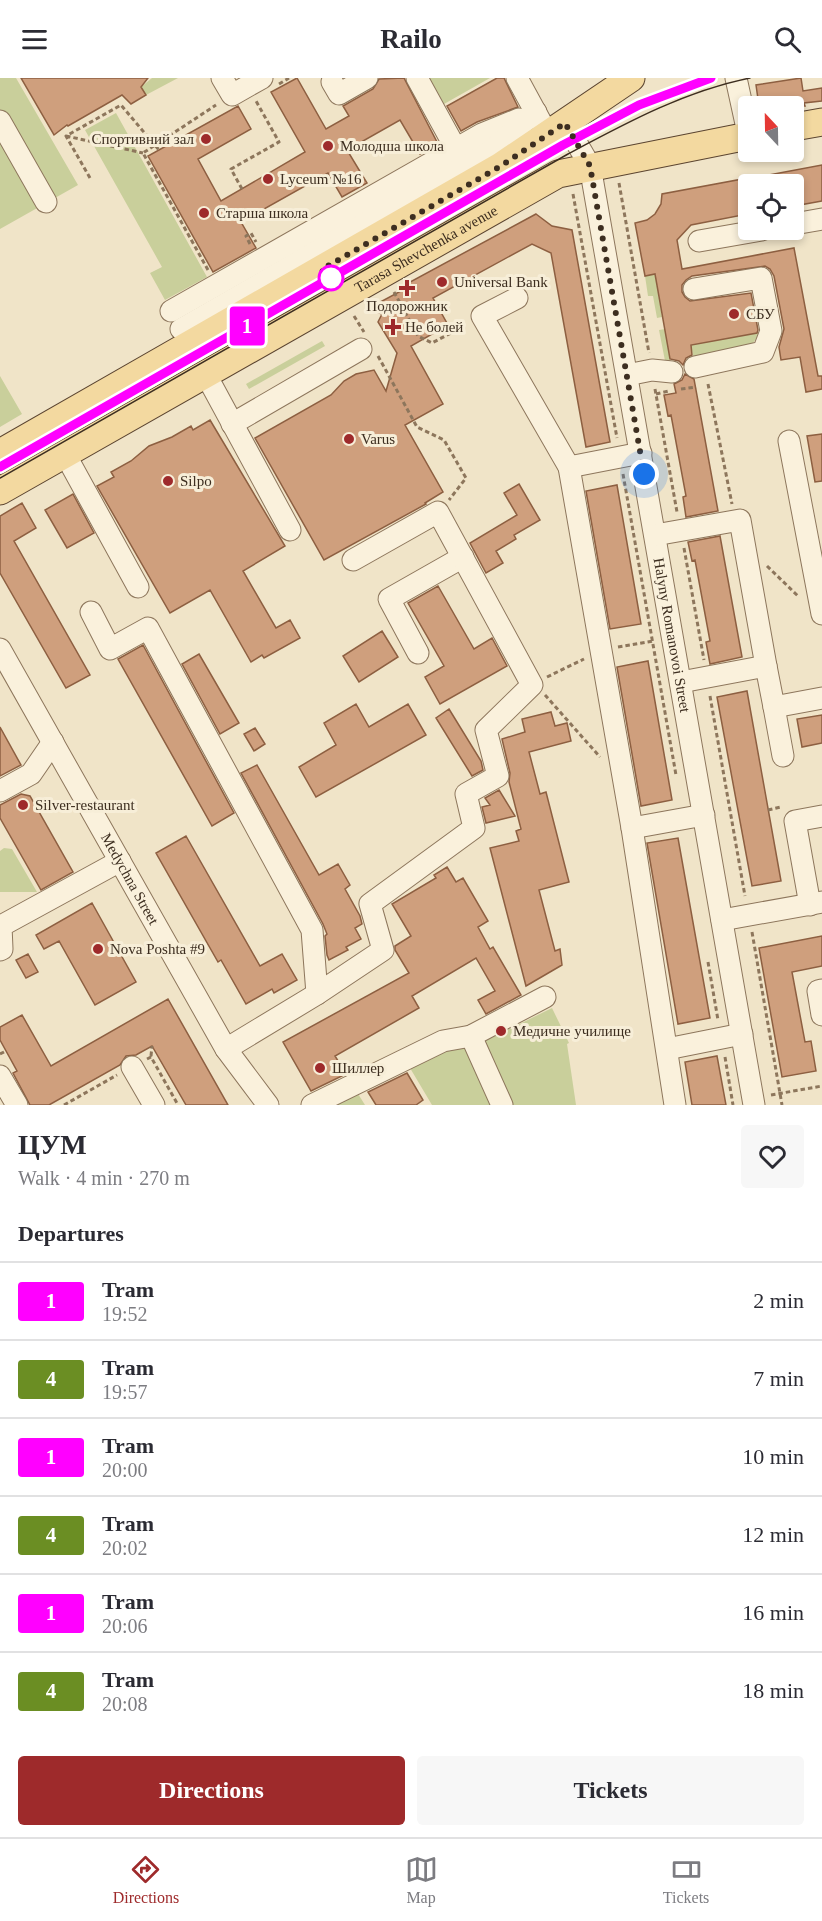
<!DOCTYPE html>
<meta charset="utf-8">
<style>
:root{--surface:#fff;--page:#f7f7f7;--text:#2b2b33;--muted:#7c7c81;--line:#e1e1e2;--accent:#9e2a2b}
body{margin:0;font-family:"Times New Roman",serif;background:var(--page);color:var(--text);height:100vh;display:flex;flex-direction:column;font-size:22px;white-space:nowrap}
*{box-sizing:border-box;margin:0}
p{font-size:20px;color:var(--muted)}
.icon{flex:none;width:33px;height:33px;fill:none;stroke:currentColor;stroke-width:2;stroke-linecap:round;stroke-linejoin:round}
.map{position:relative;height:1027px;overflow:hidden}
.panel{display:flex;flex-direction:column;background:var(--surface);flex:1}
.panel>*{flex:none}
.badge{padding:0 12px;border-radius:4px;font-size:21px;line-height:39px}
.needle{width:39px;rotate:338deg}
.tools{position:absolute;left:738px;top:18px;display:grid;gap:12px}
.tools a{display:grid;place-items:center;width:66px;height:66px;border-radius:6px;background:var(--surface);box-shadow:0 3px 9px #0003;font-size:30px}
.you{position:absolute;width:30px;height:30px;margin:-15px;border:4px solid #fff;border-radius:50%;background:#1a73e8;box-shadow:0 0 0 9px #1a73e833}
.map>.badge{position:absolute;translate:-50% -50%;box-shadow:0 0 0 3px #fff}
h2{padding:0 18px;font-size:22px;line-height:54px}
.round{display:grid;place-items:center;flex:none;width:63px;height:63px;border-radius:6px;background:var(--page)}
.overview{display:flex;align-items:center;justify-content:space-between;height:102px;padding:0 18px}
h1{font-size:28px;font-weight:800;line-height:45px}
.primary-button{display:flex;gap:12px;margin-top:auto;padding:12px 18px}
.primary-button a{flex:1;height:69px;border-radius:6px;background:var(--accent);color:#fff;font-size:24px;font-weight:800;line-height:69px;text-align:center}
.primary-button a+a{background:var(--page);color:var(--text)}
ul{padding:0;list-style:none}
li{display:flex;align-items:center;gap:18px;height:78px;padding:0 18px;border-top:2px solid var(--line)}
li div{flex:1}
li b{display:block;font-size:22px}
li em{font-style:normal}
li .badge{min-width:66px;font-weight:700;text-align:center}
header{display:flex;justify-content:space-between;align-items:center;height:78px;padding:0 18px;background:var(--surface);font-size:27px;font-weight:800}
.tabs{display:flex;justify-content:space-around;align-items:center;height:84px;border-top:2px solid var(--line);background:var(--surface);font-size:16px;color:var(--muted)}
.tabs a{display:grid;justify-items:center;gap:3px}
.tabs .active{color:var(--accent)}
.map>svg:first-child{display:block}
.green{fill:#c9cf9b}
.building{fill:#cf9f7d;stroke:#8d5f41;stroke-width:1.5}
.lines{fill:none;stroke-linecap:round;stroke-linejoin:round}
.minor-casing{stroke:#8d765c;stroke-width:23}
.major-casing{stroke:#5b4430;stroke-width:29}
.path{stroke:#8d765c;stroke-width:3;stroke-dasharray:4.5 3;stroke-linecap:butt}
.minor{stroke:#faf1dc;stroke-width:21}
.major{stroke:#f3d9a0;stroke-width:27}
.tram{stroke:#3d2e20;stroke-width:1.5}
.line-casing{stroke:#fff;stroke-width:14}
.line{stroke:#f0f;stroke-width:9}
.walk{stroke:#3d2e20;stroke-width:6;stroke-dasharray:0 10.8}
.poi-dot{fill:#9e2a2b;stroke:#f7eed8;stroke-width:2}
.stop-dot{fill:#fff;stroke:#f0f;stroke-width:3}
.labels{text-anchor:middle;stroke-width:6;stroke-linejoin:round;paint-order:stroke}
.poi-label{font-size:15px;fill:#3d2e20;stroke:#f7eed8;text-anchor:start}
.street-label{font-size:15px;fill:#3d2e20;stroke:#f7eed8}
</style>
<header><svg class="icon" aria-label="menu" viewBox="0 0 24 24"><path d="M4 6h16M4 12h16M4 18h16"/></svg>Railo<svg class="icon" aria-label="search" viewBox="0 0 24 24"><circle cx="10" cy="10" r="6"/><path d="M15 15l6 6"/></svg></header>
<div class="map">
<svg width="822" height="1027" viewBox="0 0 822 1027">
<rect width="100%" height="100%" fill="#f0e4c8"/>
<path class="green" d="M 0,0 L 16,0 L 78,107 L 0,151 Z
M 152,0 L 178,0 L 146,17 L 141,9 Z
M 429,0 L 490,0 L 444,26 Z
M 116,35 L 207,199 L 165,222 L 150,195 L 162,189 L 85,52 Z
M 655,196 L 662,239 L 657,240 L 653,218 L 648,218 L 645,198 Z
M 665,251 L 671,288 L 666,288 L 659,252 Z
M 761,254 L 753,265 L 748,267 L 694,283 L 691,267 Z
M 322,263 L 325,268 L 249,311 L 246,306 Z
M 0,298 L 22,336 L 0,349 Z
M 4,770 L 12,771 L 37,814 L 0,814 L 0,773 Z
M 552,930 L 569,965 L 567,966 L 576,1027 L 510,1027 L 483,964 Z
M 448,968 L 466,968 L 492,1027 L 432,1027 L 410,990 Z
M 355,1011 L 365,1027 L 326,1027 Z"/>
<path class="building" d="M 21,0 L 148,0 L 141,9 L 146,17 L 131,26 L 122,17 L 68,48 L 67,47 L 54,57 Z
M 297,0 L 326,51 L 349,38 L 343,28 L 373,11 L 379,1 L 404,0 L 438,66 L 420,76 L 400,42 L 347,72 L 367,105 L 342,119 L 328,95 L 241,144 L 256,170 L 213,194 L 148,78 L 238,28 L 251,51 L 198,81 L 221,123 L 305,74 L 271,14 Z
M 497,0 L 504,0 L 518,29 L 477,44 L 461,53 L 447,28 Z
M 801,0 L 803,13 L 822,10 L 822,23 L 804,25 L 805,28 L 759,28 L 756,7 Z
M 822,87 L 822,123 L 794,128 L 794,106 L 753,106 L 752,100 Z
M 748,100 L 748,136 L 691,147 L 677,162 L 682,191 L 794,170 L 818,298 L 822,298 L 822,311 L 806,314 L 800,279 L 781,282 L 779,269 L 784,251 L 774,198 L 770,191 L 765,188 L 692,198 L 686,202 L 682,207 L 682,214 L 685,219 L 690,223 L 751,215 L 758,252 L 757,255 L 691,267 L 692,277 L 686,280 L 683,287 L 679,283 L 670,281 L 655,196 L 645,198 L 635,145 L 647,142 L 655,136 L 661,126 L 662,116 Z
M 536,136 L 552,148 L 572,152 L 610,364 L 586,369 L 551,175 L 532,166 L 433,220 L 448,247 L 411,268 L 443,326 L 405,347 L 443,414 L 425,425 L 426,426 L 324,482 L 255,360 L 331,317 L 344,303 L 356,296 L 374,292 L 386,313 L 397,275 L 378,244 L 382,236 L 367,231 L 401,213 L 399,210 Z
M 685,296 L 694,301 L 718,433 L 686,439 L 683,419 L 686,418 L 671,337 L 668,338 L 664,317 L 676,315 L 674,306 L 682,302 Z
M 210,342 L 285,468 L 243,493 L 276,550 L 290,542 L 300,560 L 264,580 L 262,577 L 251,584 L 210,512 L 170,535 L 97,408 L 114,399 L 111,394 L 131,383 L 149,368 L 172,359 L 191,348 L 193,352 Z
M 822,356 L 822,403 L 815,404 L 807,358 Z
M 519,406 L 540,442 L 514,457 L 516,461 L 496,473 L 503,485 L 486,495 L 470,465 L 517,437 L 504,415 Z
M 617,407 L 641,546 L 610,551 L 586,413 Z
M 73,416 L 94,455 L 67,470 L 45,432 Z
M 22,425 L 36,450 L 14,463 L 90,597 L 66,610 L 0,495 L 0,438 Z
M 720,458 L 742,579 L 710,586 L 706,564 L 710,563 L 695,482 L 692,483 L 688,464 Z
M 438,508 L 474,571 L 492,560 L 507,588 L 440,626 L 425,599 L 444,588 L 408,525 Z
M 382,553 L 398,579 L 359,604 L 343,578 Z
M 143,567 L 234,735 L 212,748 L 118,581 Z
M 199,576 L 239,645 L 220,656 L 182,586 Z
M 648,583 L 672,722 L 641,728 L 617,589 Z
M 747,613 L 781,803 L 752,808 L 717,619 Z
M 356,626 L 369,649 L 408,626 L 426,657 L 316,719 L 299,689 L 336,667 L 324,645 Z
M 449,631 L 481,683 L 483,692 L 472,698 L 436,640 Z
M 551,634 L 555,648 L 567,645 L 571,663 L 529,674 L 540,716 L 546,714 L 569,804 L 539,812 L 555,873 L 560,871 L 562,887 L 526,908 L 490,770 L 519,763 L 516,753 L 521,751 L 509,704 L 510,695 L 502,661 L 525,654 L 522,641 Z
M 822,637 L 822,665 L 802,669 L 797,641 Z
M 0,649 L 21,687 L 0,698 Z
M 255,650 L 265,666 L 254,673 L 244,656 Z
M 257,687 L 319,797 L 338,786 L 350,807 L 345,811 L 360,838 L 362,846 L 355,850 L 361,861 L 346,869 L 348,872 L 329,882 L 327,877 L 325,858 L 327,856 L 323,846 L 241,695 Z
M 499,712 L 515,738 L 486,745 L 482,729 L 490,727 L 485,720 Z
M 21,716 L 30,718 L 73,794 L 41,812 L 0,740 L 0,727 Z
M 186,758 L 260,888 L 282,876 L 297,902 L 274,915 L 272,911 L 246,926 L 221,882 L 218,884 L 156,775 Z
M 678,760 L 710,940 L 678,946 L 647,765 Z
M 447,789 L 456,804 L 463,800 L 488,843 L 478,849 L 490,871 L 493,869 L 521,917 L 486,936 L 478,922 L 495,913 L 476,880 L 412,918 L 419,930 L 335,978 L 346,996 L 311,1013 L 283,964 L 409,895 L 395,872 L 395,868 L 411,858 L 392,826 L 436,800 L 434,797 Z
M 92,825 L 136,904 L 95,927 L 59,863 L 44,871 L 36,857 Z
M 822,858 L 822,888 L 792,894 L 805,964 L 811,963 L 816,993 L 782,999 L 759,870 Z
M 28,876 L 38,894 L 26,900 L 16,882 Z
M 168,921 L 228,1027 L 186,1027 L 152,968 L 136,977 L 126,978 L 120,987 L 49,1027 L 30,1027 L 13,995 L 17,993 L 0,962 L 0,949 L 22,937 L 51,988 Z
M 717,978 L 726,1027 L 692,1027 L 685,984 Z
M 407,995 L 423,1022 L 416,1027 L 376,1027 L 368,1014 Z"/>
<g class="lines">
<defs>
<g id="minor">
<path d="M 222,0 L 232,17 L 262,0"/>
<path d="M 417,0 L 462,82"/>
<path d="M 517,0 L 542,46"/>
<path d="M 736,0 L 748,55"/>
<path d="M 332,4 L 339,16 L 367,0"/>
<path d="M 0,43 L 46,124"/>
<path id="s1" d="M 565,45 L 590,88 L 754,1027"/>
<path d="M 794,146 L 822,141"/>
<path d="M 699,163 L 762,152"/>
<path d="M 694,211 L 761,200 L 771,253 L 763,274 L 695,289"/>
<path d="M 517,220 L 482,238 L 569,389 L 641,375"/>
<path d="M 171,233 L 482,56 L 519,41"/>
<path d="M 181,251 L 488,75 L 536,34"/>
<path d="M 205,295 L 290,452"/>
<path d="M 627,297 L 652,292 L 672,294"/>
<path d="M 232,346 L 361,271"/>
<path d="M 789,363 L 822,536"/>
<path d="M 65,376 L 138,509"/>
<path d="M 569,389 L 632,750 L 675,1027"/>
<path d="M 655,457 L 740,442 L 766,588"/>
<path d="M 91,534 L 110,571 L 148,550 L 312,852 L 317,916"/>
<path id="s2" d="M 0,571 L 226,971 L 268,1027"/>
<path d="M 418,575 L 389,521 L 463,479"/>
<path d="M 681,604 L 766,588 L 774,629 L 822,620"/>
<path d="M 774,629 L 783,678"/>
<path d="M 0,713 L 31,696 L 53,664"/>
<path d="M 632,750 L 704,737"/>
<path d="M 810,827 L 795,743 L 822,738"/>
<path d="M 722,842 L 822,824"/>
<path d="M 0,872 L 2,871 L 1,848 L 120,783"/>
<path d="M 822,912 L 818,913 L 822,937"/>
<path d="M 471,958 L 502,1027"/>
<path d="M 226,971 L 317,916 L 383,872 L 370,826 L 474,750 L 466,716 L 498,698 L 486,652 L 532,607 L 438,434 L 353,482"/>
<path d="M 667,971 L 742,956"/>
<path d="M 132,989 L 154,1027"/>
<path d="M 0,998 L 17,1027"/>
<path d="M 312,1027 L 443,963 L 471,958 L 545,919"/>
</g>
<g id="major">
<path d="M 794,49 L 822,44"/>
<path d="M 0,375 L 501,88 L 631,0"/>
<path id="s3" d="M 0,413 L 558,96 L 748,58"/>
</g>
</defs>
<use href="#minor" class="minor-casing"/>
<use href="#major" class="major-casing"/>
<path class="path" d="M 279,6 L 289,0
M 66,58 L 143,75
M 90,100 L 66,58 L 121,27 L 159,72
M 619,105 L 649,275
M 242,111 L 231,91 L 279,64 L 256,23
M 573,116 L 617,360
M 250,166 L 246,158 L 251,155 L 256,164
M 208,192 L 143,75 L 216,27
M 394,214 L 418,258 L 432,265 L 466,247
M 354,238 L 364,254
M 378,278 L 417,349 L 444,362 L 466,400 L 449,422
M 708,306 L 732,426
M 655,311 L 677,434
M 681,311 L 696,309
M 656,316 L 669,313
M 623,396 L 676,697
M 684,470 L 704,582
M 767,488 L 799,519
M 618,569 L 653,563
M 547,599 L 584,581
M 545,617 L 600,679
M 710,618 L 745,818
M 768,732 L 781,729
M 752,854 L 782,1027
M 708,884 L 718,942
M 0,976 L 6,973
M 151,978 L 152,968
M 725,979 L 733,1027
M 147,981 L 151,979 L 178,1027
M 771,1017 L 822,1008
M 64,1027 L 117,997"/>
<use href="#minor" class="minor"/>
<use href="#major" class="major"/>
<path class="tram" d="M 0,389 L 563,67 L 639,27 L 711,0
M 0,400 L 568,76 C 626,45 685,13 750,0"/>
</g>
<g class="lines">
<defs>
<path id="line" d="M 0,389 L 563,67 L 639,27 L 711,0"/>
</defs>
<use href="#line" class="line-casing"/>
<use href="#line" class="line"/>
<path class="walk" d="M 331,200 L 321,192 L 501,88 L 565,45 L 590,88 L 644,396"/>
</g>
<g class="poi-dot">
<circle cx="206" cy="61" r="6"/>
<circle cx="328" cy="68" r="6"/>
<circle cx="268" cy="101" r="6"/>
<circle cx="204" cy="135" r="6"/>
<circle cx="442" cy="204" r="6"/>
<path d="M404 201h6v6h6v6h-6v6h-6v-6h-6v-6h6z"/>
<circle cx="734" cy="236" r="6"/>
<path d="M390 240h6v6h6v6h-6v6h-6v-6h-6v-6h6z"/>
<circle cx="349" cy="361" r="6"/>
<circle cx="168" cy="403" r="6"/>
<circle cx="23" cy="727" r="6"/>
<circle cx="98" cy="871" r="6"/>
<circle cx="501" cy="953" r="6"/>
<circle cx="320" cy="990" r="6"/>
</g>
<circle class="stop-dot" cx="331" cy="200" r="12"/>
<g class="labels">
<g class="poi-label">
<text x="194" y="66" text-anchor="end">Спортивний зал</text>
<text x="340" y="73">Молодша школа</text>
<text x="280" y="106">Lyceum №16</text>
<text x="216" y="140">Старша школа</text>
<text x="454" y="209">Universal Bank</text>
<text x="407" y="233" text-anchor="middle">Подорожник</text>
<text x="746" y="241">СБУ</text>
<text x="405" y="254">Не болей</text>
<text x="361" y="366">Varus</text>
<text x="180" y="408">Silpo</text>
<text x="35" y="732">Silver-restaurant</text>
<text x="110" y="876">Nova Poshta #9</text>
<text x="513" y="958">Медичне училище</text>
<text x="332" y="995">Шиллер</text>
</g>
<g class="street-label">
<text dy="5" stroke="none"><textPath href="#s3" startOffset="490">Tarasa Shevchenka avenue</textPath></text>
<text dy="5" stroke="none"><textPath href="#s1" startOffset="526">Halyny Romanovoi Street</textPath></text>
<text dy="5" stroke="none"><textPath href="#s2" startOffset="264">Medychna Street</textPath></text>
</g>
</g>
</svg>
<div class="tools">
<a><svg class="needle" viewBox="-14 -14 28 28"><path d="M0-13l5 13h-10z" fill="#e53935"/><path d="M0 13l5-13h-10z" fill="#7c7c81"/></svg></a>
<a><svg class="icon" aria-label="locate" viewBox="0 0 24 24"><circle cx="12" cy="12" r="6"/><path d="M12 2v4M12 18v4M2 12h4M18 12h4"/></svg></a>
</div>
<div class="you" style="left:644px;top:396px"></div>
<b class="badge" style="left:247px;top:248px;background:#f0f;color:#fff">1</b>
</div>
<section class="panel">
<div class="overview"><div><h1>ЦУМ</h1><p>Walk · 4 min · 270 m</p></div><a class="round"><svg class="icon" aria-label="heart" viewBox="0 0 24 24"><path d="M12 20l-8-8c-3-5 5-10 8-4 3-6 11-1 8 4z"/></svg></a></div>
<h2>Departures</h2>
<ul>
<li><span class="badge" style="background:#f0f;color:#fff">1</span><div><b>Tram</b><p>19:52</p></div><em>2 min</em></li>
<li><span class="badge" style="background:#6b8e23;color:#fff">4</span><div><b>Tram</b><p>19:57</p></div><em>7 min</em></li>
<li><span class="badge" style="background:#f0f;color:#fff">1</span><div><b>Tram</b><p>20:00</p></div><em>10 min</em></li>
<li><span class="badge" style="background:#6b8e23;color:#fff">4</span><div><b>Tram</b><p>20:02</p></div><em>12 min</em></li>
<li><span class="badge" style="background:#f0f;color:#fff">1</span><div><b>Tram</b><p>20:06</p></div><em>16 min</em></li>
<li><span class="badge" style="background:#6b8e23;color:#fff">4</span><div><b>Tram</b><p>20:08</p></div><em>18 min</em></li>
</ul>
<div class="primary-button"><a>Directions</a><a>Tickets</a></div>
</section>
<nav class="tabs">
<a class="active"><svg class="icon" aria-label="directions" viewBox="0 0 24 24"><path d="M12 3l9 9-9 9-9-9zM9 14v-3h6M13 9l2 2-2 2"/></svg>Directions</a>
<a><svg class="icon" aria-label="map" viewBox="0 0 24 24"><path d="M3 6l6-2 6 2 6-2v14l-6 2-6-2-6 2zM9 4v14M15 6v14"/></svg>Map</a>
<a><svg class="icon" aria-label="tickets" viewBox="0 0 24 24"><path d="M3 7h18v10H3zM15 7v10"/></svg>Tickets</a>
</nav>
